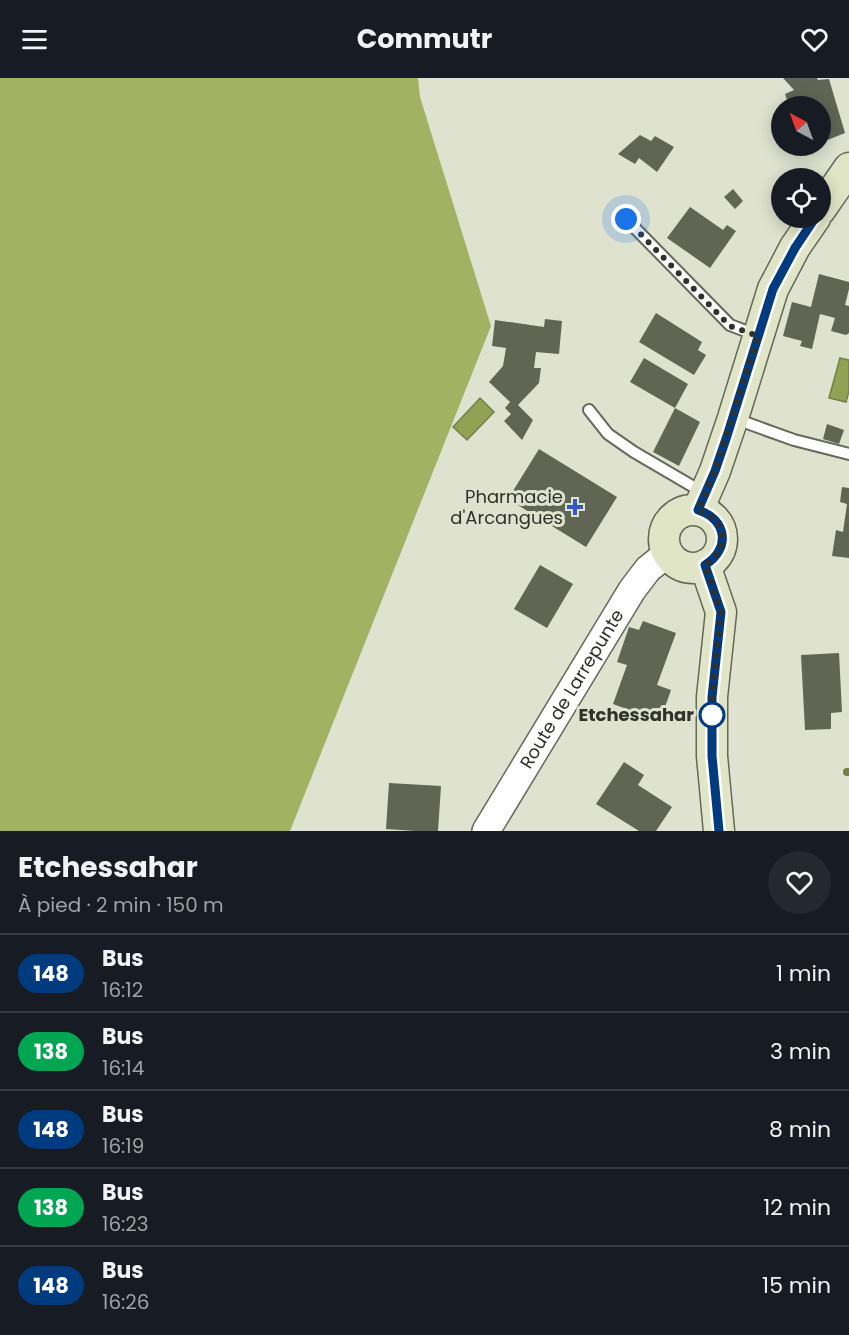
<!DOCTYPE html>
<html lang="fr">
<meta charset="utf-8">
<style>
:root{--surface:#171b24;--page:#242831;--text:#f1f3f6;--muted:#9ea1a6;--line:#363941}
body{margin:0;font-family:Poppins,sans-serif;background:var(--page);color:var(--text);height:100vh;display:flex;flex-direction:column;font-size:22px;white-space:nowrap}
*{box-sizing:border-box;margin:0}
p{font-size:20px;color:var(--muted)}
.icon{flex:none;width:33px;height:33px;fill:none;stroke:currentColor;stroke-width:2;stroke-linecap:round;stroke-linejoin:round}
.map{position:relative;height:753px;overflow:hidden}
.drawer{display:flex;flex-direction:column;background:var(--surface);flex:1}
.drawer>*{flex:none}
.badge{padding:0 12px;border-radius:20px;font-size:21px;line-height:39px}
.needle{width:39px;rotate:319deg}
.controls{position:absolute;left:771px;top:18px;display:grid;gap:12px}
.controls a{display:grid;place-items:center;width:60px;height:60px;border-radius:50%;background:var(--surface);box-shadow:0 3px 15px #0003;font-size:30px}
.you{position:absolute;width:30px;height:30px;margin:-15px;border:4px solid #fff;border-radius:50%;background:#1a73e8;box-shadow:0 0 0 9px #1a73e833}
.map>.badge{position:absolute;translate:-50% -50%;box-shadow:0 0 0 3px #fff}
.round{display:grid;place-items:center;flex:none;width:63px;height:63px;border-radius:32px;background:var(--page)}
.overview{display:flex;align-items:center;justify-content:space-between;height:102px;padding:0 18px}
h1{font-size:28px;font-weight:700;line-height:45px}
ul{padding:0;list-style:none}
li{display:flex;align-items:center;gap:18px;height:78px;padding:0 18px;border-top:2px solid var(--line)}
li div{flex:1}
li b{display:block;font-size:22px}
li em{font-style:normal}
li .badge{min-width:66px;font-weight:700;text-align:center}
header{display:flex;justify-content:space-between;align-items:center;height:78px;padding:0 18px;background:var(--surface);font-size:27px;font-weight:700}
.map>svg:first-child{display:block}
.forest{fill:#a3b163}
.water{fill:#93a154;stroke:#757f47;stroke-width:1.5}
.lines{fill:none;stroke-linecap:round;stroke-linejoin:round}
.stream{stroke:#757f47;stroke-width:8}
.building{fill:#616554}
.service-casing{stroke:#656958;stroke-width:14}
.tertiary-casing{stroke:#656958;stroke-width:30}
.secondary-casing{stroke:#656958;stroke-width:33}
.service{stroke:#fff;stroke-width:10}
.tertiary{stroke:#fff;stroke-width:27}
.secondary{stroke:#e0e5c7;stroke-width:30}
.line-casing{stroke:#fff;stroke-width:14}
.line{stroke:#003b80;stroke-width:9}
.walk{stroke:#30312a;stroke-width:6;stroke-dasharray:0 10.8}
.poi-dot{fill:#3757c8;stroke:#dee2cf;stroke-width:2}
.stop-dot{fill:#fff;stroke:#003b80;stroke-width:3}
.labels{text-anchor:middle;stroke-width:6;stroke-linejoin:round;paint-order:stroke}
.poi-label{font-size:18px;fill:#30312a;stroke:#dee2cf;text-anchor:end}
.street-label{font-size:18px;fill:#30312a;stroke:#dee2cf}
.stop-label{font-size:18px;font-weight:bold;fill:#30312a;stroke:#dee2cf;text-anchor:end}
</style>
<header><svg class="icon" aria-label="menu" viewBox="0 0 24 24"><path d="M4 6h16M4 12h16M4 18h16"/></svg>Commutr<svg class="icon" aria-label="heart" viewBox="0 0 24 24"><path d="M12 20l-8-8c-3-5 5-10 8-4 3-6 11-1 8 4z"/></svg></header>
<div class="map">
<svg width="849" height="753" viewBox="0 0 849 753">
<rect width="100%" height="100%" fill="#dee2cf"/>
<path class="forest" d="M 0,0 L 418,0 L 420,19 L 491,248 L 290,753 L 0,753 Z"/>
<path class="water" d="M 840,280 L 849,282 L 849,313 L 846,324 L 829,320 Z
M 480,320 L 494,334 L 467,362 L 453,349 Z"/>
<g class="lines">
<path class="stream" d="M 847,694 L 849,694"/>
</g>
<path class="building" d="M 783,0 L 817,0 L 818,2 L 829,1 L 845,55 L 820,65 L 820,28 L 789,28 L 785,16 L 794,12 Z
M 640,57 L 651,63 L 655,58 L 674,69 L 657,94 L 639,80 L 635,86 L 618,76 Z
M 733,111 L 743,123 L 735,131 L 724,119 Z
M 690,129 L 723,152 L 727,147 L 736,153 L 710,190 L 667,160 Z
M 819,196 L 849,204 L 849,211 L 845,227 L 849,228 L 849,255 L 846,257 L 831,253 L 835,240 L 820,236 L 812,271 L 800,268 L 802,263 L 783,258 L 792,224 L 811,229 Z
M 656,235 L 702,264 L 698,272 L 706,277 L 694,297 L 639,264 Z
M 545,241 L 562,243 L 559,276 L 536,274 L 534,290 L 541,290 L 539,305 L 518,327 L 533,342 L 522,362 L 504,343 L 511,336 L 505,330 L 510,324 L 489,304 L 503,288 L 506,270 L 492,268 L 495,242 L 544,249 Z
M 644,280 L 688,306 L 675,330 L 630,304 Z
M 675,330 L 700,344 L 679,388 L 653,374 Z
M 827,346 L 844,352 L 839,366 L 823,361 Z
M 539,371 L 617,419 L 586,469 L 508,421 Z
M 842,409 L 849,410 L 849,480 L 832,478 L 836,452 L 843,454 L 847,426 L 840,424 Z
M 540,487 L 573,506 L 547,550 L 514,531 Z
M 643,543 L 676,555 L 657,607 L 671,612 L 664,632 L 658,630 L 654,641 L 613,626 L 627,587 L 617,584 L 629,549 L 639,552 Z
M 839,575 L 842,634 L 831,635 L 831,651 L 805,652 L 801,577 Z
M 624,684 L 644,697 L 638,707 L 672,729 L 656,753 L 639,753 L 596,726 Z
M 389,705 L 441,708 L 438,753 L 415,753 L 386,751 Z"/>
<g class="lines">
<defs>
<path id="service" d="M 626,141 L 730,247 L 756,257
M 589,332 L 608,356 L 634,374 L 704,415
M 733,340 L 794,362 L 849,376"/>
<g id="tertiary">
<path id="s1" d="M 486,753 L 632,512 L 648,491 L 668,475"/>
</g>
<path id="secondary" d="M 820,132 L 849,90
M664 461a29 29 0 1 1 58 0a29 29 0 1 1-58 0Z
M 698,432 L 715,393 L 733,340 L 773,211 L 795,169 L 815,140
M 705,487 L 721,534 L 712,619 L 712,678 L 719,753"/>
</defs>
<use href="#service" class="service-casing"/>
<use href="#tertiary" class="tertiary-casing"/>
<use href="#secondary" class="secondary-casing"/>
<use href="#service" class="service"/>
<use href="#tertiary" class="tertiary"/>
<use href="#secondary" class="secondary"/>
</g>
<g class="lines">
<defs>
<path id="line" d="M 719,753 L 712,678 L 712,619 L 721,534 L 705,487 C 731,471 727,441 698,432 L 715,393 L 727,358 L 773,211 L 795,170 L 815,140"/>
</defs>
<use href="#line" class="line-casing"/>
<use href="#line" class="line"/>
<path class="walk" d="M 626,141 L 730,248 L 758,258 L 715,393 L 698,432 C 727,441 731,471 705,487 L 721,534 L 712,619 L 712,639 L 712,637"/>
</g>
<path class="poi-dot" d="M572 420h6v6h6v6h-6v6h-6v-6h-6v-6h6z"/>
<circle class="stop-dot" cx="712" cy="637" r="12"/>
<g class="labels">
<g class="poi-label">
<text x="563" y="425">Pharmacie<tspan x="563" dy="21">d'Arcangues</tspan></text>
</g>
<g class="street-label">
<text dy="6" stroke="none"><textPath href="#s1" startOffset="166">Route de Larrepunte</textPath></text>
</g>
<g class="stop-label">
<text x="694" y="643">Etchessahar</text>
</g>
</g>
</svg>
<div class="controls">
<a><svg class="needle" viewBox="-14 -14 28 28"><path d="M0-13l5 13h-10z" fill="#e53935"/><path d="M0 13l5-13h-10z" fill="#9ea1a6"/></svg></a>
<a><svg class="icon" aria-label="locate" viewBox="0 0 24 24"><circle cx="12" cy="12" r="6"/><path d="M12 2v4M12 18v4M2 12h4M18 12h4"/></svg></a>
</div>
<div class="you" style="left:626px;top:141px"></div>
</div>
<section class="drawer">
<div class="overview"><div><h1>Etchessahar</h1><p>À pied · 2 min · 150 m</p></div><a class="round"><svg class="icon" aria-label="heart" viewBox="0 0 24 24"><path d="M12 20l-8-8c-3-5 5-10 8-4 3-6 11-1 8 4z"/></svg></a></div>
<ul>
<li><span class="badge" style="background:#003b80;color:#fff">148</span><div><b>Bus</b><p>16:12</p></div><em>1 min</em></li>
<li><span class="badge" style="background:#00a651;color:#fff">138</span><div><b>Bus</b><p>16:14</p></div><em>3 min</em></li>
<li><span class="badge" style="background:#003b80;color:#fff">148</span><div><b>Bus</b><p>16:19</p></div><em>8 min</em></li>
<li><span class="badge" style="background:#00a651;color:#fff">138</span><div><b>Bus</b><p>16:23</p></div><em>12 min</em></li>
<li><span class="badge" style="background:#003b80;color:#fff">148</span><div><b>Bus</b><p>16:26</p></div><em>15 min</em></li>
</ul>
</section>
